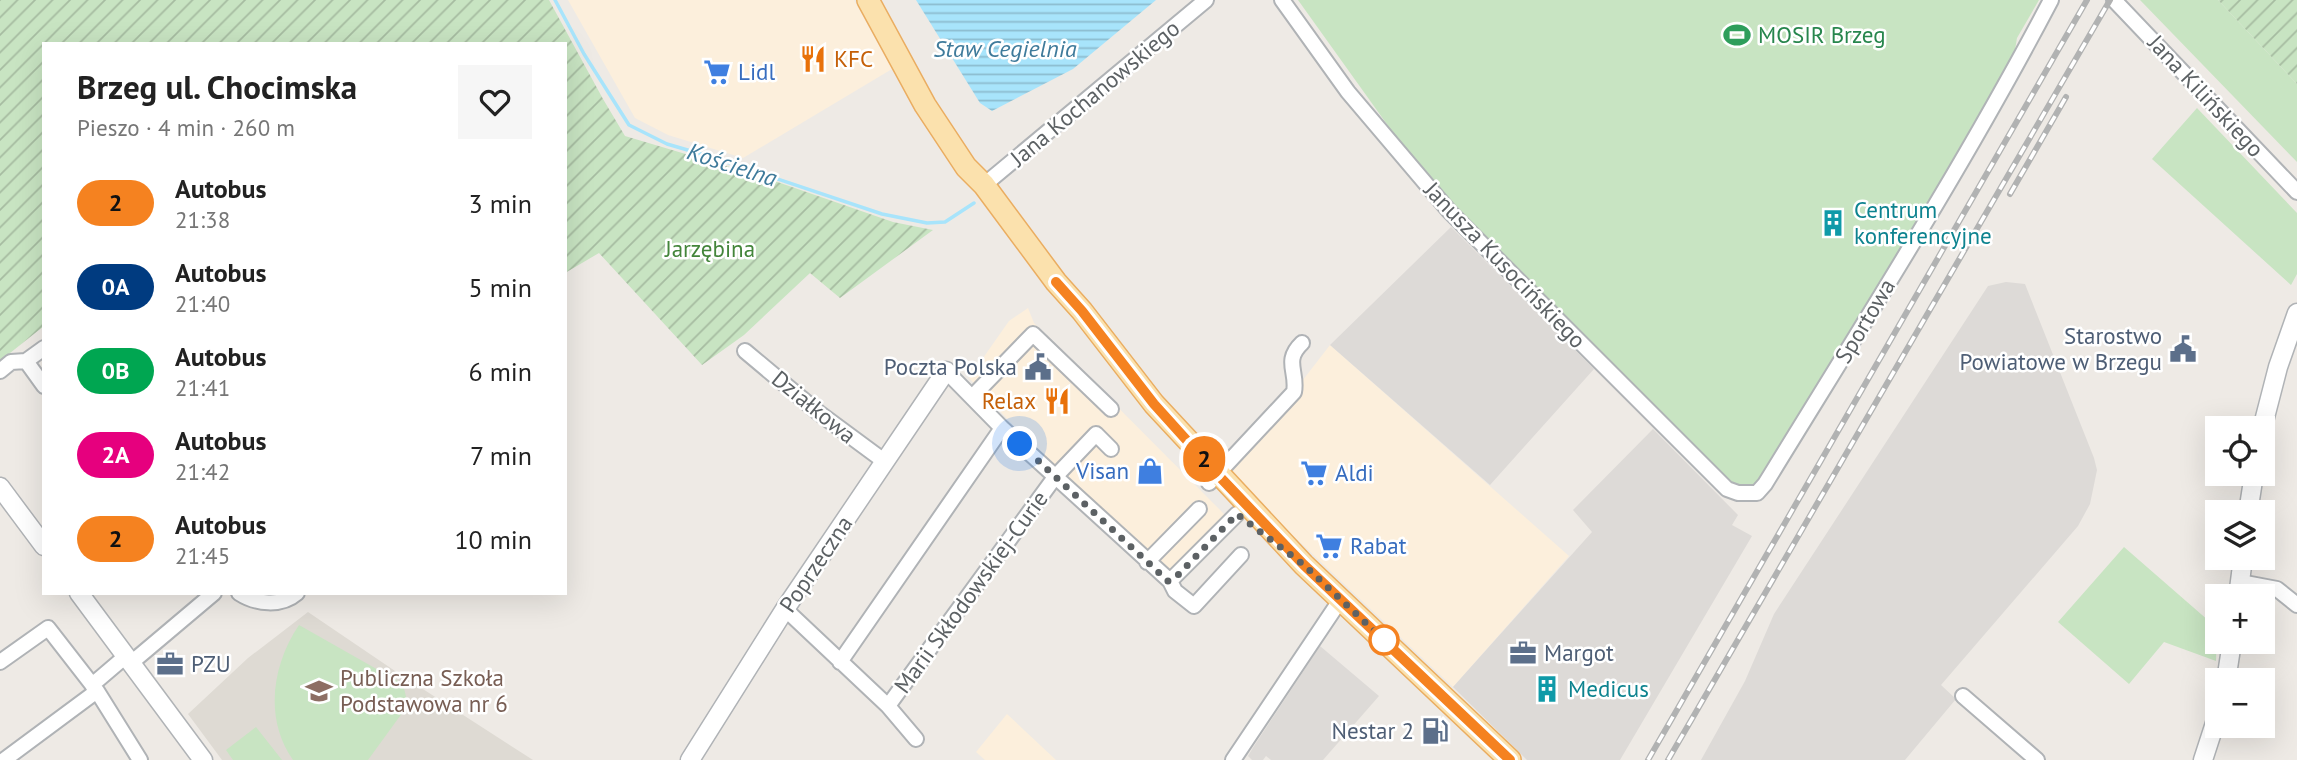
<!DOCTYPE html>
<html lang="pl">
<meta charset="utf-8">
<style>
:root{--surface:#fff;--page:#f6f6f6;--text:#222;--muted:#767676}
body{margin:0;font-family:"PT Sans",sans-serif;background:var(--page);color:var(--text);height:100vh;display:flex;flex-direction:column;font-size:26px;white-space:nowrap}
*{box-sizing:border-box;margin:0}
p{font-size:23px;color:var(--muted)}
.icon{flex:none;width:38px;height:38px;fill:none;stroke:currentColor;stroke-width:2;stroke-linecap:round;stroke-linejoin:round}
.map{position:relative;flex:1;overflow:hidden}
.drawer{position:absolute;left:42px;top:42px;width:525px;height:553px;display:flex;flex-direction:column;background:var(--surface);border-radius:0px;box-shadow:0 7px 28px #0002}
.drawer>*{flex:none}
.badge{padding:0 14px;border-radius:23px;font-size:24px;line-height:46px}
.fabs{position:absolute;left:2205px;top:416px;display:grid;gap:14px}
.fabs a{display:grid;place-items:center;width:70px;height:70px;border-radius:0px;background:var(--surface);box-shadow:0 7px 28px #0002;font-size:35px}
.you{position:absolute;width:35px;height:35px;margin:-18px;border:5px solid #fff;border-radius:50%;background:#1a73e8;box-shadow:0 0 0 10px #1a73e833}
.map>.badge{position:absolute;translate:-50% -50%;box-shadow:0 0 0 4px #fff}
.round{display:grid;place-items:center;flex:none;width:74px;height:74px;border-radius:0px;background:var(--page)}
.head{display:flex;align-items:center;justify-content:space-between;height:119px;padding:0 35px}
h1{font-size:33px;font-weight:800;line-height:52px}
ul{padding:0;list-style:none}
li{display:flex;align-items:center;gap:21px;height:84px;padding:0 35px}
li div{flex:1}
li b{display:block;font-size:26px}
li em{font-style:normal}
li .badge{min-width:77px;font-weight:700;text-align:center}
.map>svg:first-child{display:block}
.commercial{fill:#fcefdc}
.industrial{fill:#dddad7}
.education{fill:#dedad3}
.park{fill:#c8e4c2}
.garden{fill:url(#garden-furrows)}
.water{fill:url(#water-rules)}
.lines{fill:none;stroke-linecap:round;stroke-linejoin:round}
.stream{stroke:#a8e4fb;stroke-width:3.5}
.minor-casing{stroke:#b0b3b6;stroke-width:18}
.tertiary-casing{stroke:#b0b3b6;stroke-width:21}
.primary-casing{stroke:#eaad61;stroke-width:24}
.minor{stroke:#fff;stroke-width:14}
.tertiary{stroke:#fff;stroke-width:18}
.primary{stroke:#fbe1ad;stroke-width:21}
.rail-casing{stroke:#b1b2b2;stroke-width:6}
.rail{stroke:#fff;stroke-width:3.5;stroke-dasharray:10;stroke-linecap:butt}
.line-casing{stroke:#fff;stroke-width:16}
.line{stroke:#f58220;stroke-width:10}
.walk{stroke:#5c6164;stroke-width:7;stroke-dasharray:0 12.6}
.stop-dot{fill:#fff;stroke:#f58220;stroke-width:3.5}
.labels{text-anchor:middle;stroke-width:5;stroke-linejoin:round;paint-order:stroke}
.leisure-label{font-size:23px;fill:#27864d;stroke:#fff;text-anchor:start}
.food-label{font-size:23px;fill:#c56008;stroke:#fff;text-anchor:start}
.shop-label{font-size:23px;fill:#366cbe;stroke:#fff;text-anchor:start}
.street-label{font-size:23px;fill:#5c6164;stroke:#fff}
.culture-label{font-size:23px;fill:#0d838f;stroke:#fff;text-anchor:start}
.park-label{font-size:23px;fill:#43853a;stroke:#fff}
.service-label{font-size:23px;fill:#4e5e75;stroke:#fff;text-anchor:end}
.education-label{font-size:23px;fill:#785e54;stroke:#fff;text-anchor:start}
.water-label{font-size:24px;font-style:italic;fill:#3f7b9b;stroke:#fff}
</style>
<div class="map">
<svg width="2297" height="760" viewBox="0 0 2297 760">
<defs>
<pattern id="garden-furrows" width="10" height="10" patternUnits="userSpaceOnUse" patternTransform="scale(1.75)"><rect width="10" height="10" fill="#c8e4c2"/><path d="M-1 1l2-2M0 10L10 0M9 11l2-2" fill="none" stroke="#a6bca1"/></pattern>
<pattern id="water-rules" width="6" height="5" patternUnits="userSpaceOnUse" patternTransform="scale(1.75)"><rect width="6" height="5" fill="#a8e4fb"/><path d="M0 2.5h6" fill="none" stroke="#8cbccf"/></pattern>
</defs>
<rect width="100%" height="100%" fill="#eeeae5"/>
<path class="commercial" d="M 568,0 L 854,0 L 892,69 L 743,158 L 668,135 L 635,118 Z
M 1028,308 L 1034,323 L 1227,517 L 1170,576 L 1061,476 L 969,378 L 1009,321 Z
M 1330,345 L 1569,556 L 1453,687 L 1246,491 L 1231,473 Z
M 1007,714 L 1056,760 L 985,760 L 976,752 Z"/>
<path class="industrial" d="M 1451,227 L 1594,369 L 1490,485 L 1330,345 Z
M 2006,282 L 2025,284 L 2094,458 L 2097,470 L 2090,504 L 2078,526 L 1941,685 L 1956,699 L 1905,760 L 1701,760 L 1745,681 L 1774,614 L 1988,286 Z
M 1653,429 L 1738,515 L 1732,525 L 1752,536 L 1620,760 L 1527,760 L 1453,687 L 1592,532 L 1573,510 Z
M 1320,646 L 1379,696 L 1323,760 L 1271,760 L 1266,756 L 1263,760 L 1252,760 L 1248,756 L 1254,746 Z"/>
<path class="education" d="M 308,612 L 395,671 L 533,760 L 222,760 L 188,714 L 248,658 Z"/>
<path class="park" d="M 1298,0 L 2039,0 L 2017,38 L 2010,79 L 1757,493 L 1738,493 L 1449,211 Z
M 2140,0 L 2218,0 L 2297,84 L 2297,162 Z
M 2197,108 L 2297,213 L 2297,274 L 2291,285 L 2152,159 Z
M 2124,547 L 2217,628 L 2216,661 L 2164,642 L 2129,684 L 2058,622 Z
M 299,625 L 403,684 L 408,705 L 368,760 L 293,760 C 264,719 272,665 299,625 Z
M 256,727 L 282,760 L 233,760 L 226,750 Z"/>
<path class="garden" d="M 0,0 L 549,0 L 603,99 L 625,136 L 763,177 L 893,222 L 933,230 L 840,298 L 810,273 L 744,335 L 702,365 L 599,253 L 565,273 L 565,44 L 44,44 L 44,326 L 0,361 Z
M 2218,0 L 2297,0 L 2297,84 Z"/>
<path class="water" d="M 916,0 L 1156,0 L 1073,69 L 992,111 L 980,103 Z"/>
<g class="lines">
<path class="stream" d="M 555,0 L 584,54 L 629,125 L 667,144 L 715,158 L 882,214 L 927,223 L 945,222 L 974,203"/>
<defs>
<path id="minor" d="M 1282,0 L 1348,92 L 1449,211 L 1727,489 L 1738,493 L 1757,493 L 1765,484 C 1863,324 1964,166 2051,0
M 2114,0 L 2297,192
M 984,185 L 1206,0
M 745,351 L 819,413 L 884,461
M 26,361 L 44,386
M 0,371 L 11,362 L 26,361 L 44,348
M 946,371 L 1002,428 L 1170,581 L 1175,591 L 1194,606 L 1241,555
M 972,397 L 1033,334 L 1111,409
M 1209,483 L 1294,392 C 1298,372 1283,361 1302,343
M 1147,562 L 1199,509
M 1170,581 L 1237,514
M 2240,582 L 2277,589 L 2297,605
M 239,593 C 256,604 281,607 297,593
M 785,609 L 888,706 L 916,739
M 0,662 L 48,628 L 97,691 L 140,760
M 840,662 L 1002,428
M 131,663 L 214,593
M 92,685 L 126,656
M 1963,696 L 2037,760
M 888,706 L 1055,477 L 1096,434 L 1111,449
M 4,760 L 97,691
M 1233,760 L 1341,599"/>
<path id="tertiary" d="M 2262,429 L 2278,367 L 2297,313
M 0,487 L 44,546
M 2248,513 L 2254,474
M 79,593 L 203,760
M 2238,597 L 2243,558
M 2226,681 L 2232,642
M 690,760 L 785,609 L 946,371
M 2203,760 L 2217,717"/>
<path id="primary" d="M 868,0 L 925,105 L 966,167 L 984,185 L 1056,282 L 1082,311 L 1154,404 L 1304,565 L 1510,760"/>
</defs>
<use href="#minor" class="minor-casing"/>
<use href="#tertiary" class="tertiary-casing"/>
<use href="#primary" class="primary-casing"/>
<use href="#minor" class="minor"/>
<use href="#tertiary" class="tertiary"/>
<use href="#primary" class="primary"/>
<defs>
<path id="rail" d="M 2010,194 L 2066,97
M 1648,760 L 2087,0
M 1668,760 L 2110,0"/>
</defs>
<use href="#rail" class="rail-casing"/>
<use href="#rail" class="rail"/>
</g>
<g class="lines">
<defs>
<path id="line" d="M 1056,282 L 1082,311 L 1154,404 L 1218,475 L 1304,565 L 1510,760"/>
</defs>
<use href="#line" class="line-casing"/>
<use href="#line" class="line"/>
<path class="walk" d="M 1020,444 L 1168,581 L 1175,578 L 1237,514 L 1304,565 L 1384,640"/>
</g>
<defs>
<symbol id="stadium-bare" viewBox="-9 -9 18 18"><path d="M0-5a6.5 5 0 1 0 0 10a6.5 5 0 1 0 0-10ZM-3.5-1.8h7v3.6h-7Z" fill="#2e9e5b" stroke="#fff" stroke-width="2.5" paint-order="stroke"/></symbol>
<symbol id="restaurant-bare" viewBox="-9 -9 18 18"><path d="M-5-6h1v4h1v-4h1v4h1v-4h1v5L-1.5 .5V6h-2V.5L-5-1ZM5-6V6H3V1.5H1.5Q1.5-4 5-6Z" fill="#e8710a" stroke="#fff" stroke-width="2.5" paint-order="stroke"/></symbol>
<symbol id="supermarket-bare" viewBox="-9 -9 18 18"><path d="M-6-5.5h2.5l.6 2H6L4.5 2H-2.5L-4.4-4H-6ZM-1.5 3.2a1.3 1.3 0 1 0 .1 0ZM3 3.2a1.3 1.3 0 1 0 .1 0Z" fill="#3f7fe0" stroke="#fff" stroke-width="2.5" paint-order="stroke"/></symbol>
<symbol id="building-bare" viewBox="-9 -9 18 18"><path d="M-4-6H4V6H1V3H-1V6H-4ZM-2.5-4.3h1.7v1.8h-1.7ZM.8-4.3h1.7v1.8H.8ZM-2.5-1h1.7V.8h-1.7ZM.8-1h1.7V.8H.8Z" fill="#0f9aa8" stroke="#fff" stroke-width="2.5" paint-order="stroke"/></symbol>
<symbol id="civic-bare" viewBox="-9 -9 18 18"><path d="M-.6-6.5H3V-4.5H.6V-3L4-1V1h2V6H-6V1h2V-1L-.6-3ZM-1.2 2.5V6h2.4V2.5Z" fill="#5c6f8a" stroke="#fff" stroke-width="2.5" paint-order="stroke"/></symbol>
<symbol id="shop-bare" viewBox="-9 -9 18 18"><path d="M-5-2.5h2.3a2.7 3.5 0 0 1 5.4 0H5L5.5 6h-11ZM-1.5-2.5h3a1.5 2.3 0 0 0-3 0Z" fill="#3f7fe0" stroke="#fff" stroke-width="2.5" paint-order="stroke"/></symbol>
<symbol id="office-bare" viewBox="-9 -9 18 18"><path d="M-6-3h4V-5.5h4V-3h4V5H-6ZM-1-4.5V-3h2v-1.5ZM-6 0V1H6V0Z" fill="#5c6f8a" stroke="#fff" stroke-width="2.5" paint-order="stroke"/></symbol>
<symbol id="school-bare" viewBox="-9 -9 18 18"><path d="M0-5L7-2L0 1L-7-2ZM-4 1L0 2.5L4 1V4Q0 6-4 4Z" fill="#8d6e63" stroke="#fff" stroke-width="2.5" paint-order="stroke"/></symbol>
<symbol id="fuel-bare" viewBox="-9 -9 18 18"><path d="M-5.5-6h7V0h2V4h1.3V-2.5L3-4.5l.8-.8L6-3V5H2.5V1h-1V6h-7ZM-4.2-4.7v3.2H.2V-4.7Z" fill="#5c6f8a" stroke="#fff" stroke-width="2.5" paint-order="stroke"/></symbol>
</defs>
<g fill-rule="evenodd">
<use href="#stadium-bare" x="1718" y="16" width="38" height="38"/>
<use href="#restaurant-bare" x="794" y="40" width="38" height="38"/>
<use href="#supermarket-bare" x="698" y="53" width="38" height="38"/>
<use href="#building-bare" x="1814" y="204" width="38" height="38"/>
<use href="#civic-bare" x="2164" y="330" width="38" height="38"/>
<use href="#civic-bare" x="1019" y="348" width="38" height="38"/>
<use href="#restaurant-bare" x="1038" y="382" width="38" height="38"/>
<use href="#shop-bare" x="1131" y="452" width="38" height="38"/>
<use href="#supermarket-bare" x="1295" y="454" width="38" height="38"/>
<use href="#supermarket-bare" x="1310" y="527" width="38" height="38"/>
<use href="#office-bare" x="1504" y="634" width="38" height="38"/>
<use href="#office-bare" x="151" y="645" width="38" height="38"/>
<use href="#building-bare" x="1528" y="670" width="38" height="38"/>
<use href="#school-bare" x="300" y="672" width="38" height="38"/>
<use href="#fuel-bare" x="1416" y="712" width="38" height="38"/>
</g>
<circle class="stop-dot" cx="1384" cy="640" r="14"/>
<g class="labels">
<g class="leisure-label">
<text x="1758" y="43">MOSIR Brzeg</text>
</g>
<g class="food-label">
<text x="834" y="67">KFC</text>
<text x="1036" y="409" text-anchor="end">Relax</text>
</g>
<g class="shop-label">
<text x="738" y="80">Lidl</text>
<text x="1129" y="479" text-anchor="end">Visan</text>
<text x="1335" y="481">Aldi</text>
<text x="1350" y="554">Rabat</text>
</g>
<g class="street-label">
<text transform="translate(1095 93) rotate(-40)" y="8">Jana Kochanowskiego</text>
<text transform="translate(2206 96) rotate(47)" y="8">Jana Kilińskiego</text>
<text transform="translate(1505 265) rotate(46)" y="8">Janusza Kusocińskiego</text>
<text transform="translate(1865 321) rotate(-59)" y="8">Sportowa</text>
<text transform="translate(814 407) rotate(39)" y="8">Działkowa</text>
<text transform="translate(816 564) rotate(-56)" y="8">Poprzeczna</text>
<text transform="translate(971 592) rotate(-54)" y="8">Marii Skłodowskiej-Curie</text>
</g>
<g class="culture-label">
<text x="1854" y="218">Centrum<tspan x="1854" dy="26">konferencyjne</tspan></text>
<text x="1568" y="697">Medicus</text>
</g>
<g class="park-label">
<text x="710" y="257">Jarzębina</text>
</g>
<g class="service-label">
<text x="2162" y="344">Starostwo<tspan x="2162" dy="26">Powiatowe w Brzegu</tspan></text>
<text x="1017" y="375">Poczta Polska</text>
<text x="1544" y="661" text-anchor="start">Margot</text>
<text x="191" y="672" text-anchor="start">PZU</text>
<text x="1414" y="739">Nestar 2</text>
</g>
<g class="education-label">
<text x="340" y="686">Publiczna Szkoła<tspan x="340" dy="26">Podstawowa nr 6</tspan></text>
</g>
<g class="water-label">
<text x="1005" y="57">Staw Cegielnia</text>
<text transform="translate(732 165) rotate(18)" y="8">Kościelna</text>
</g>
</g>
</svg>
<div class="fabs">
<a><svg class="icon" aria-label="locate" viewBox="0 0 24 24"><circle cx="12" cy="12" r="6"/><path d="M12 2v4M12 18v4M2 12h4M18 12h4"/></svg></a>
<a><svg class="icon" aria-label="layers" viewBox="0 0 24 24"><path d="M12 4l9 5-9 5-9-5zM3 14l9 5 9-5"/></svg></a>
<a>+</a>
<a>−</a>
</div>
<div class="you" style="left:1020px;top:444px"></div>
<b class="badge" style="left:1204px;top:459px;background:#f58220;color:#111">2</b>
<section class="drawer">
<div class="head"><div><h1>Brzeg ul. Chocimska</h1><p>Pieszo · 4 min · 260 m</p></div><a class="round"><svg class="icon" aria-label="heart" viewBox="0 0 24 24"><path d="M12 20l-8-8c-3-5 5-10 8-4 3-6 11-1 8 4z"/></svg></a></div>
<ul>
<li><span class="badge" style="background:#f58220;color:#111">2</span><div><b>Autobus</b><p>21:38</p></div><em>3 min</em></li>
<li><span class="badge" style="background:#003b80;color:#fff">0A</span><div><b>Autobus</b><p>21:40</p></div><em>5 min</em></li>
<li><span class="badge" style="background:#00a651;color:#fff">0B</span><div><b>Autobus</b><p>21:41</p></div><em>6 min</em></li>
<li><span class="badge" style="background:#e6007e;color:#fff">2A</span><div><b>Autobus</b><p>21:42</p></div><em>7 min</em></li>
<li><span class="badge" style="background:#f58220;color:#111">2</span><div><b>Autobus</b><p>21:45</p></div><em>10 min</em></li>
</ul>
</section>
</div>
